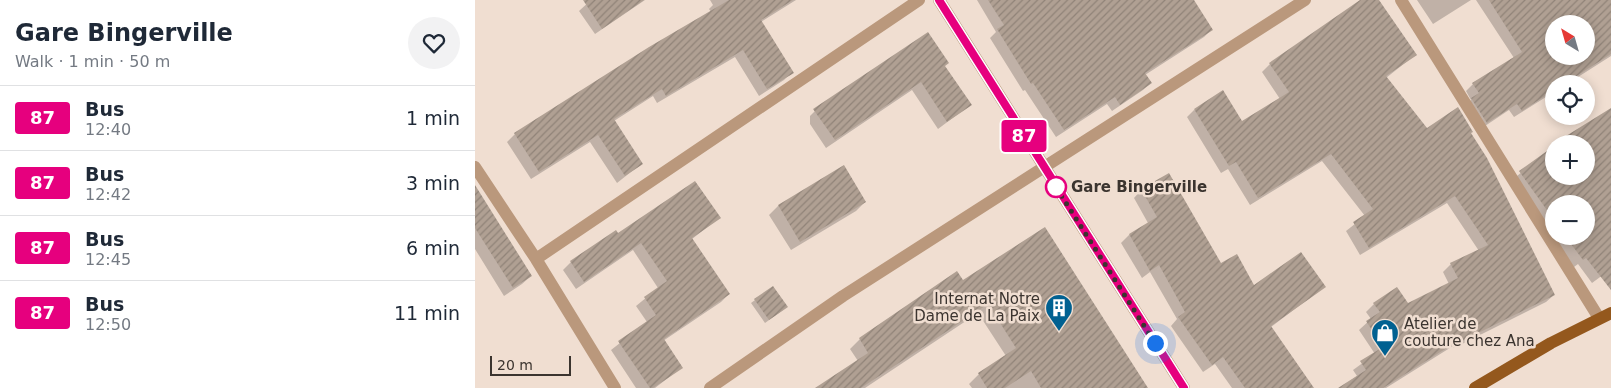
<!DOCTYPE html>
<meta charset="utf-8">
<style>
:root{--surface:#fff;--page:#f2f2f3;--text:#1f2937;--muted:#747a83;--line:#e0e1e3}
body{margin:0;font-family:"DejaVu Sans",sans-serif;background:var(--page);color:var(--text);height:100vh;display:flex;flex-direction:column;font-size:19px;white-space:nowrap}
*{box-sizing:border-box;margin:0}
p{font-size:16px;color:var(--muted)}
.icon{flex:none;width:28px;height:28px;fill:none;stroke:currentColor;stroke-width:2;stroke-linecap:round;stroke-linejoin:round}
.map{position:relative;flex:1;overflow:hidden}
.panel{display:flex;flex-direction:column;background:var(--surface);width:475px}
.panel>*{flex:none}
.badge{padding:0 10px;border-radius:4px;font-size:18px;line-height:32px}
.needle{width:32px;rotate:323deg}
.tools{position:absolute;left:1070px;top:15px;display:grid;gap:10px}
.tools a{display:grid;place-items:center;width:50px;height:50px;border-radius:50%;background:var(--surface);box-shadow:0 2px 12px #0003;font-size:25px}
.scale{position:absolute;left:15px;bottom:12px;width:81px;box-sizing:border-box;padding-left:5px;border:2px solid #3b342f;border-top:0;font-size:14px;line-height:18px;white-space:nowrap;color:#3b342f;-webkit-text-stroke:4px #f0ded1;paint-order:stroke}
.you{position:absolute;width:25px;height:25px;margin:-12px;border:4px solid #fff;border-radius:50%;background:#1a73e8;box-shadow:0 0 0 8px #1a73e833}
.map>.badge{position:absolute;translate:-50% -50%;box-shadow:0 0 0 2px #fff}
.round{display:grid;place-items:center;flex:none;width:52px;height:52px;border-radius:26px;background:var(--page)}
.head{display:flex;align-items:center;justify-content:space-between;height:85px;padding:0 15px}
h1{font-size:24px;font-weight:700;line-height:38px}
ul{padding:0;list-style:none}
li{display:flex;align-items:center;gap:15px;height:65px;padding:0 15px;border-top:1px solid var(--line)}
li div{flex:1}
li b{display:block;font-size:19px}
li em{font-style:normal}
li .badge{min-width:55px;font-weight:700;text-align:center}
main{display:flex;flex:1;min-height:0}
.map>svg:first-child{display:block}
.shadow{fill:#0003;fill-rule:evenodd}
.building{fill:url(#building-hatch);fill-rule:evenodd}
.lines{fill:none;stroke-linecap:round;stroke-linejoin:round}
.minor{stroke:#ba987c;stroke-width:12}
.major{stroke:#94581d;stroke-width:12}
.line-casing{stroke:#fff;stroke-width:11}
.line{stroke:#e6007e;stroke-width:8}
.walk{stroke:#3b342f;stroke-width:5;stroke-dasharray:0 9}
.stop-dot{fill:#fff;stroke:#e6007e;stroke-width:2.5}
.labels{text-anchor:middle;stroke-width:5;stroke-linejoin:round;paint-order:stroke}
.stop-label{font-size:15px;font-weight:bold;fill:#3b342f;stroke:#f0ded1;text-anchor:start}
.poi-label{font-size:15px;fill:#3b342f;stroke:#f0ded1;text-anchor:end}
</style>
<main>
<section class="panel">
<div class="head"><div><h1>Gare Bingerville</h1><p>Walk · 1 min · 50 m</p></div><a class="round"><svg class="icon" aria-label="heart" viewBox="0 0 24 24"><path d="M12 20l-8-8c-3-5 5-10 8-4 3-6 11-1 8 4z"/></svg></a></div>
<ul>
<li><span class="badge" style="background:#e6007e;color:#fff">87</span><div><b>Bus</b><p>12:40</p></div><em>1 min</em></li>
<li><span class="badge" style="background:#e6007e;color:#fff">87</span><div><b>Bus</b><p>12:42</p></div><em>3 min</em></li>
<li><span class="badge" style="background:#e6007e;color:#fff">87</span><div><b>Bus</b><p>12:45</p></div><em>6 min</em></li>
<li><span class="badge" style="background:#e6007e;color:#fff">87</span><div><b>Bus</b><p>12:50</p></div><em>11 min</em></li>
</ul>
</section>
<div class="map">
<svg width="1136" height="388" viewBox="0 0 1136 388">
<defs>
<pattern id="building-hatch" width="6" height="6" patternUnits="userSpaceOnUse" patternTransform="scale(1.25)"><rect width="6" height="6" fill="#b0a093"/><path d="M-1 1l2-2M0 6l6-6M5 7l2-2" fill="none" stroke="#908378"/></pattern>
</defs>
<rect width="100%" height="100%" fill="#f0ded1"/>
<path class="shadow" d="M 116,0 L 170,0 L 120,34 L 104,11 Z
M 235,0 L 321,0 L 286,22 L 317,72 L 309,80 L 284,96 L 260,57 L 182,103 L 178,96 L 139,121 L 166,164 L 142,183 L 115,142 L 56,179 L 32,142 L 40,134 L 236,12 L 234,9 L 238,5 Z
M 502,0 L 718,0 L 736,30 L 729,37 L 670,75 L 676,83 L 668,90 L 637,111 L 632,104 L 581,137 L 550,90 L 548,91 L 515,38 L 521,32 Z
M 888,0 L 903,0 L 940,55 L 911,78 L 951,130 L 994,134 L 1079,295 L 1071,302 L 979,348 L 978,346 L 911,388 L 865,388 L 882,376 L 878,370 L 900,354 L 884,330 L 896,319 L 891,312 L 899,304 L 932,305 L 974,284 L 968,272 L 976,264 L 1004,251 L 972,203 L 885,255 L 871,231 L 890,216 L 847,161 L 775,205 L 753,169 L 746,173 L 712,117 L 719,110 L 767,122 L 805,99 L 787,72 L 795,64 Z
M 942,0 L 996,0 L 958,24 Z
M 1001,0 L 1136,0 L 1136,56 L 1092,84 L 1079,84 L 1079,92 L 1039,117 L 1034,110 L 1004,130 L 990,106 L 996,100 L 991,91 L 998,84 L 1039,58 ZM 1079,24 L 1111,24 L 1111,56 L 1079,56 Z
M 469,66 L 495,105 L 463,129 L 437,90 L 351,148 L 335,124 L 335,116 L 343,108 Z
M 1136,109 L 1136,269 L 1117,283 L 1103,264 L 1099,267 L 1037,180 L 1079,146 L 1079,176 L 1111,176 L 1111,144 L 1081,144 ZM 1079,204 L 1111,204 L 1111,236 L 1079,236 Z
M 369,167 L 390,202 L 381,211 L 316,250 L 294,215 L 303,206 Z
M 666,190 L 745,264 L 779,287 L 849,287 L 796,327 L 838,388 L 757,388 L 740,364 L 728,372 L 696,326 L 702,319 L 675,272 L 667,278 L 646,243 L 654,235 L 673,223 L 659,198 Z
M 0,202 L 56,276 L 47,284 L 29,296 L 0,249 Z
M 244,218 L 217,239 L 254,294 L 246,302 L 188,341 L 206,368 L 180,388 L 161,388 L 136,350 L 172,322 L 161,306 L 183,288 L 158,250 L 101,289 L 88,270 L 96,262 L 143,234 Z
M 482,273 L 488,282 L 672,388 L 497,388 L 494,384 L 504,374 L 531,356 L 503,313 L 390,388 L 343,388 L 383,361 L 375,349 L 385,339 Z
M 280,300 L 308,310 L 290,323 L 276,303 Z"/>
<path class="building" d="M 108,0 L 169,0 L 127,29 Z
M 254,0 L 318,0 L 286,20 L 319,73 L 292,89 L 268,50 L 191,96 L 187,89 L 139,119 L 168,164 L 150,176 L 123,135 L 64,172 L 39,133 L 174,47 Z
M 513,0 L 719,0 L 738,30 L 670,73 L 677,83 L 645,105 L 640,97 L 589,130 L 558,83 L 556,84 L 522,29 L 529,25 Z
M 885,0 L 904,0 L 942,55 L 911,76 L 952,128 L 983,107 L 998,132 L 996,133 L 1012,158 L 1080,295 L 987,341 L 986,339 L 908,388 L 863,388 L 891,370 L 885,361 L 908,347 L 891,321 L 905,312 L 898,303 L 922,287 L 933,303 L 983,278 L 975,263 L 1013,245 L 980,196 L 894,248 L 878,222 L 898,209 L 856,154 L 783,198 L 761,162 L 754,166 L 719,109 L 748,90 L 767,121 L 814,92 L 794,63 Z
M 1014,0 L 1136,0 L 1136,54 L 1089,84 L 1079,84 L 1079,90 L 1047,111 L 1042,104 L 1012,123 L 996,98 L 1004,93 L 997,83 L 1047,52 ZM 1079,24 L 1111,24 L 1111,56 L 1079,56 Z
M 453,32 L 474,63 L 470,66 L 497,105 L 472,122 L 446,82 L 360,140 L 338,109 Z
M 1136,108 L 1136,290 L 1111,258 L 1108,260 L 1090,236 L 1111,236 L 1111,204 L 1079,204 L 1079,220 L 1044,171 L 1079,146 L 1079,176 L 1111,176 L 1111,144 L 1082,144 L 1083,141 Z
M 369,165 L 391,202 L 325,242 L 303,205 Z
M 694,173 L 746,263 L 762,254 L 779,285 L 826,252 L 851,287 L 796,326 L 839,388 L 770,388 L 748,357 L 737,365 L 703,317 L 710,312 L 684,265 L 675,271 L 654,234 L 682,217 L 666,189 Z
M 220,181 L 246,218 L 217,238 L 255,294 L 189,339 L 208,368 L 178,388 L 175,388 L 143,341 L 181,315 L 169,297 L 192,281 L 166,243 L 109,282 L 95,261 L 141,230 L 143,233 Z
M 0,185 L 57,276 L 38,288 L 0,228 Z
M 570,227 L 673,388 L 566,388 L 556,371 L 530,388 L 512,388 L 503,373 L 541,348 L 513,304 L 386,388 L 340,388 L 393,353 L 384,338 L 482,271 L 488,280 Z
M 298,286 L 313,307 L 294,320 L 279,299 Z"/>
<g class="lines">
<path class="minor" d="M 464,0 L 709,388
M 926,0 L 1124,318
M 0,167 L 61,259 L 140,388
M 61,259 L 444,0
M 235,388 L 368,296 L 830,0"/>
<path class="major" d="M 1000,388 L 1076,343 L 1136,313"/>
</g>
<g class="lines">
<defs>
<path id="line" d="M 464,0 L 709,388"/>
</defs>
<use href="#line" class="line-casing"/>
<use href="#line" class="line"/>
<path class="walk" d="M 581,187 L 579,184 L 680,343"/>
</g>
<defs>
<symbol id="building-pin" viewBox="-11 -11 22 30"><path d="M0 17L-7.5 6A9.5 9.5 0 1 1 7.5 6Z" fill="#016191" stroke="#f0ded1"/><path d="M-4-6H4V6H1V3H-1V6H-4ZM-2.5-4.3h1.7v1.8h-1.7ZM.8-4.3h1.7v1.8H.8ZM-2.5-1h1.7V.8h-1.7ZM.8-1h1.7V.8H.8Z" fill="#fff"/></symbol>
<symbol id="shop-pin" viewBox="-11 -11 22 30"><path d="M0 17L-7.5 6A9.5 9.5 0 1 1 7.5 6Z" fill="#016191" stroke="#f0ded1"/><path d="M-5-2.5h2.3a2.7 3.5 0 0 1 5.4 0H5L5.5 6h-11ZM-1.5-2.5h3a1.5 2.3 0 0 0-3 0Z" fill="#fff"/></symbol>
</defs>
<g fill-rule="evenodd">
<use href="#building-pin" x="568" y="292" width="32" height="43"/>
<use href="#shop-pin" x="894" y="317" width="32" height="43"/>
</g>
<circle class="stop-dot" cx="581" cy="187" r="10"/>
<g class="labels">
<g class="stop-label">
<text x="596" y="192">Gare Bingerville</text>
</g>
<g class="poi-label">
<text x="565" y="304">Internat Notre<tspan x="565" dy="17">Dame de La Paix</tspan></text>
<text x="929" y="329" text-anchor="start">Atelier de<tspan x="929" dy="17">couture chez Ana</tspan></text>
</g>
</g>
</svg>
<div class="tools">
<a><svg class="needle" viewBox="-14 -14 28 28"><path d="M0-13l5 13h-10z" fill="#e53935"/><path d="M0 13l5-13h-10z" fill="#747a83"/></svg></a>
<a><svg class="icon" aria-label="locate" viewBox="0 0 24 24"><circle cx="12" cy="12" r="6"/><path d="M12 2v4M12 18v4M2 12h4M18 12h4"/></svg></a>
<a>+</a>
<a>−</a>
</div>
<div class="scale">20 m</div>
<div class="you" style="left:680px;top:343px"></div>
<b class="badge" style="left:549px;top:136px;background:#e6007e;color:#fff">87</b>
</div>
</main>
